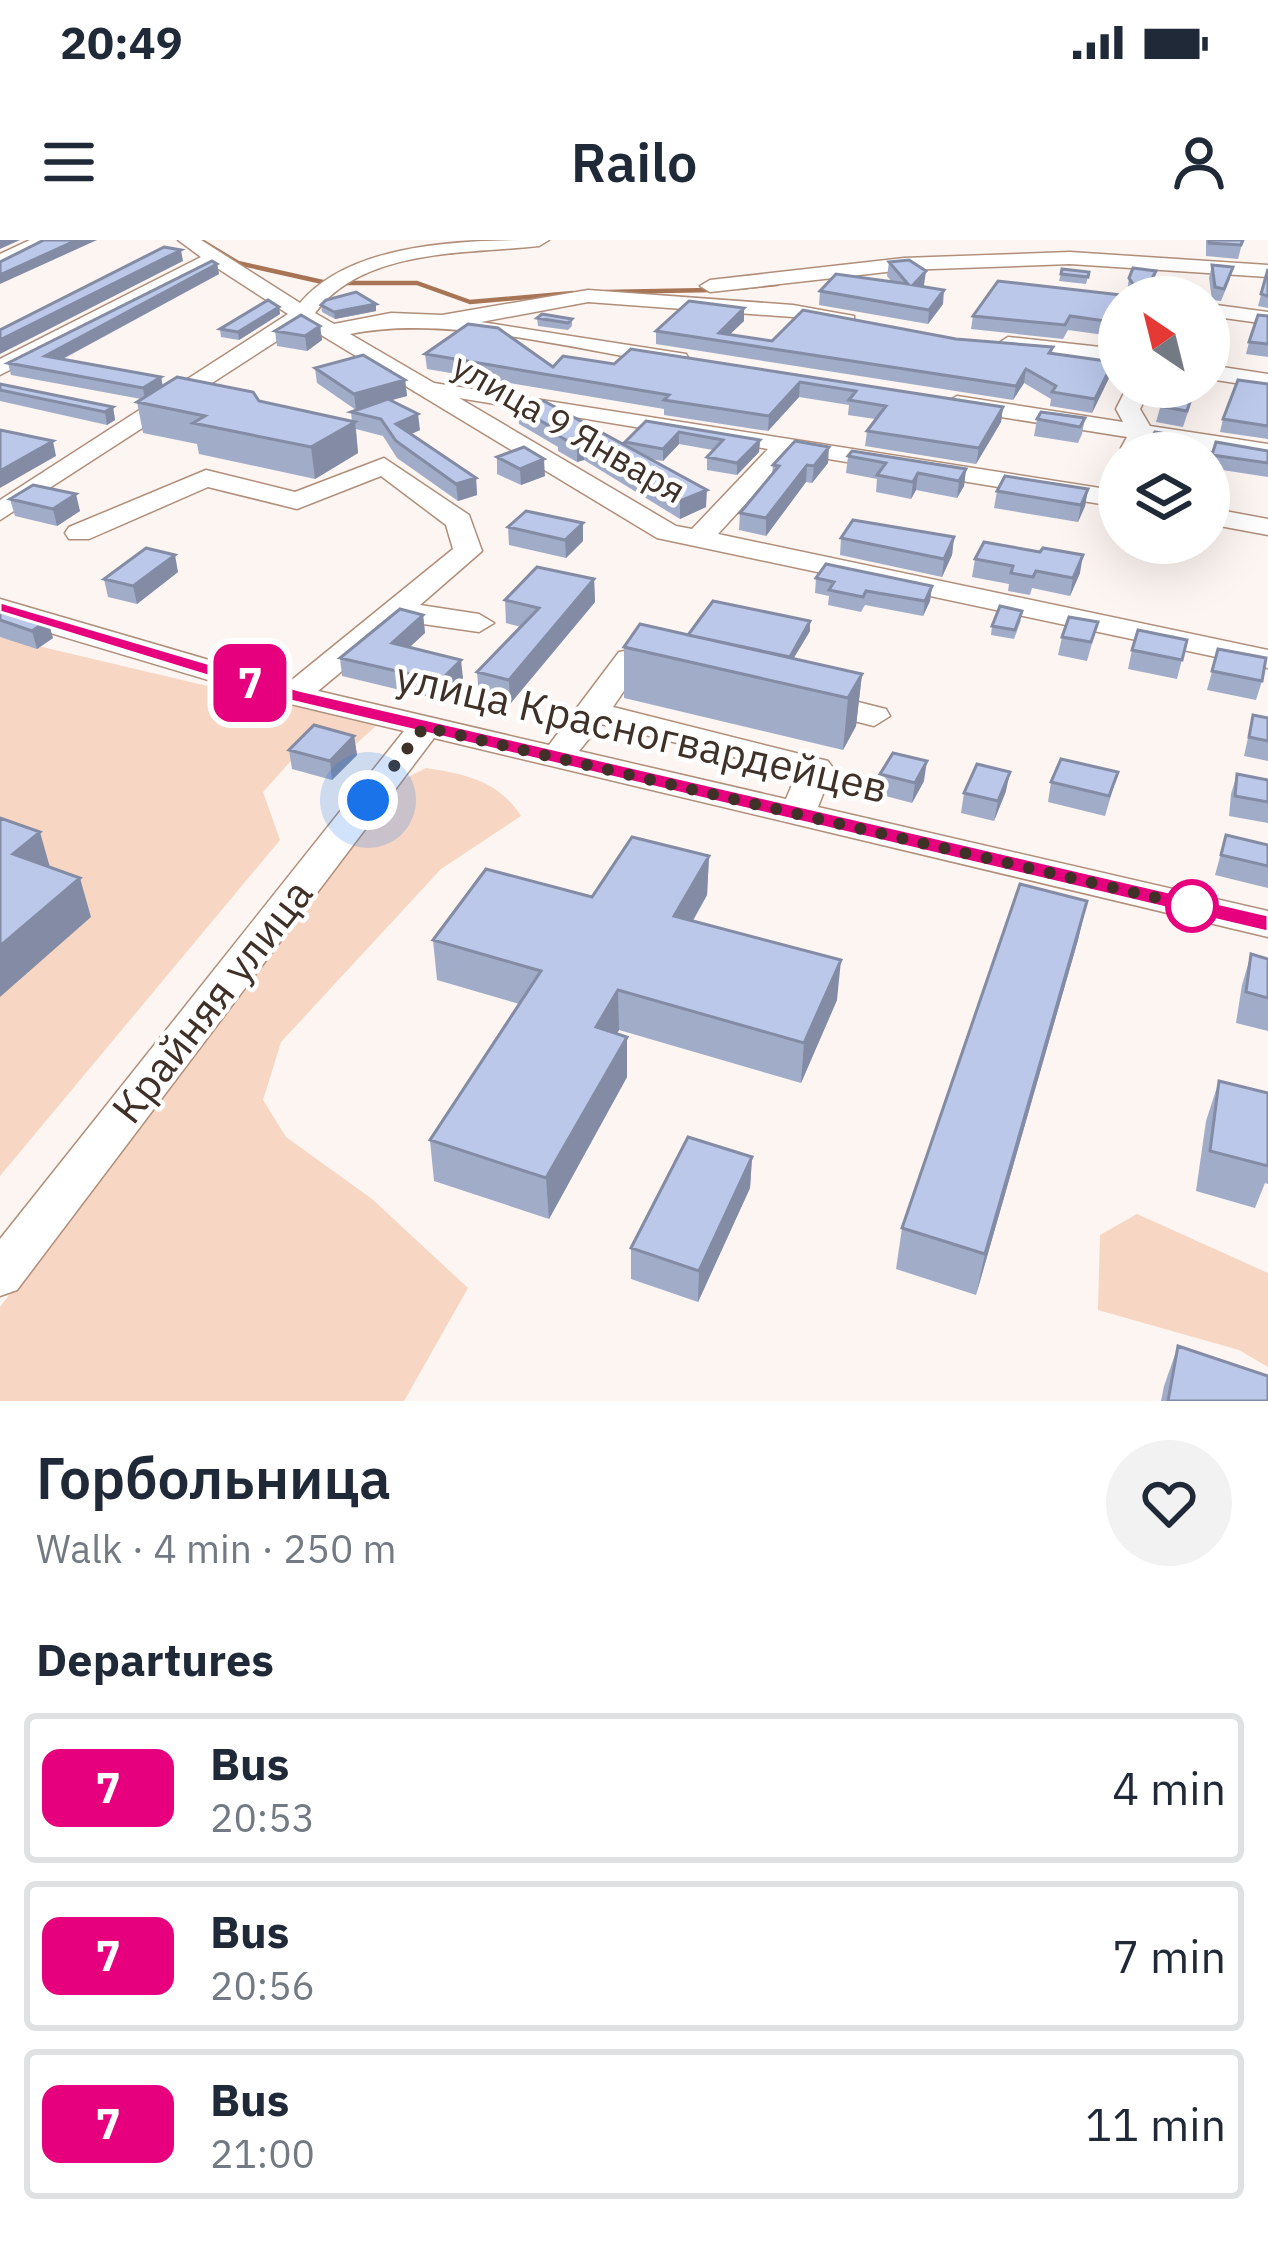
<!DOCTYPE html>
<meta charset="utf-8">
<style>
:root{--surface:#fff;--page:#f2f2f3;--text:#1f2937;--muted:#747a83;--line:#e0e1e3}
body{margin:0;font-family:"IBM Plex Sans",sans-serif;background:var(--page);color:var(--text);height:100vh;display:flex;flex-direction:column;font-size:45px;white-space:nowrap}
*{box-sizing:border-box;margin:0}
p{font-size:39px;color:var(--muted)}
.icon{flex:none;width:66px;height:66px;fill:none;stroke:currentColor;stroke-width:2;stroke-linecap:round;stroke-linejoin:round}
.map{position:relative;height:1161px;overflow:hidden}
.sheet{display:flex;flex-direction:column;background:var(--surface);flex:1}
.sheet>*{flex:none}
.badge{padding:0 24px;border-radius:18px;font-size:42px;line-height:78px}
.needle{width:78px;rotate:325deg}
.tools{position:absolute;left:1098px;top:36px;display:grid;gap:24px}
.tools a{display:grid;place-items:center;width:132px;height:132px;border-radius:50%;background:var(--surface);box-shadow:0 12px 48px #0002;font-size:60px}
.you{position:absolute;width:60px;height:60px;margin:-30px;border:9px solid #fff;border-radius:50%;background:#1a73e8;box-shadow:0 0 0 18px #1a73e833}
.map>.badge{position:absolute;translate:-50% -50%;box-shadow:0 0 0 6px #fff}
h2{padding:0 36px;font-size:45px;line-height:108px}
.round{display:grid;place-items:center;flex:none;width:126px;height:126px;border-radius:63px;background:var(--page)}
.head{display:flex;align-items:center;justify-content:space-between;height:204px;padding:0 36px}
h1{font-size:57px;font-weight:600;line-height:90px}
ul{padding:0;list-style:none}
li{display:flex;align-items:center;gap:36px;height:150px;margin:0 24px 18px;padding:0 12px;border:6px solid var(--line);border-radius:12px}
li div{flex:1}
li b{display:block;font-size:45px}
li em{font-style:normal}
li .badge{min-width:132px;font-weight:700;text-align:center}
.status{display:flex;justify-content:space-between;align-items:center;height:84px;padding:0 60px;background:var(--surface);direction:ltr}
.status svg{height:33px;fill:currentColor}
header{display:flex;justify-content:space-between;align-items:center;height:156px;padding:0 36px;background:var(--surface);font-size:54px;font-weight:600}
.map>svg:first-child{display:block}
.green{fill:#f7d6c3}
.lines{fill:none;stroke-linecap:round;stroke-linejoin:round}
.stream{stroke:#a77455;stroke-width:4.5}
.minor-casing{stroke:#b08e7a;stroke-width:3}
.minor{fill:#fff;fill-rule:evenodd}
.wall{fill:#a1acc9}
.shaded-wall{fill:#838ca4}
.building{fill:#bbc8ea;stroke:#838ca4;stroke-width:3}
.line{fill:#e6007e;stroke:#fff;stroke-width:3}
.walk{stroke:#3f3128;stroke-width:12;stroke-dasharray:0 21.6}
.stop-dot{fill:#fff;stroke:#e6007e;stroke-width:6}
.labels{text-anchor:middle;stroke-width:9;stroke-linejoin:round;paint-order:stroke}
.far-street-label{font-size:36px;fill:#3f3128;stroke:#fff}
.street-label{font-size:42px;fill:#3f3128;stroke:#fff}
</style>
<div class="status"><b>20:49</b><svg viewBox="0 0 49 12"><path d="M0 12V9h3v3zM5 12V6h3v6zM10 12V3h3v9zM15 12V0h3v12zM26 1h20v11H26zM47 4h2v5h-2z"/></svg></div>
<header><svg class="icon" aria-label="menu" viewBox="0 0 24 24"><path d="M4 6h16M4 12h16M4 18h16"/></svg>Railo<svg class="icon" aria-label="person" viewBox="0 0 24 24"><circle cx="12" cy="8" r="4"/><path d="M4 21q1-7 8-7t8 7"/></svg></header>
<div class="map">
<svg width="1268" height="1161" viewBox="0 0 1268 1161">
<rect width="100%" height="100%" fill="#fcf5f1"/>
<path class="green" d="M 0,397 L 376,486 L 356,504 L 306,504 L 263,552 L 280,600 L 0,936 Z
M 426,528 C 465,534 499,541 521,576 L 441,629 L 281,802 L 263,860 L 286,897 L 372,959 L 468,1048 L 404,1161 L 0,1161 L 0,1067 L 396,543 Z
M 1137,974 L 1268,1033 L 1268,1127 L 1239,1110 L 1098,1070 L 1100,995 Z"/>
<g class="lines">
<path class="stream" d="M 200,0 L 238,23 L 327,43
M 342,43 L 417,43 L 470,62 L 573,53
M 738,48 L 777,44
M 606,52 L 711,50"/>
<defs>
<path id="minor" d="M 30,0 L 56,0 L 0,28 L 0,14 Z
M 178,0 L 201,0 L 300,63 C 353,0 471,0 549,0 L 539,6 C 466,14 363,8 315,73 L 334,84 L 391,73 L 442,75 L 588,50 L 793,65 L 854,76 L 854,86 L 846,87 L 793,77 L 588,62 L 481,82 L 686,114 L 689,119 L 678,126 C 579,110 447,74 350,94 L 434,143 L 1119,251 L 1119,267 L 792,213 L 718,294 L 1268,410 L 1268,428 L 657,298 L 303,84 L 0,280 L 0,260 L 288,74 L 214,26 L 0,135 L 0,119 L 201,17 ZM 459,158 L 768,209 L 692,289 L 676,286 Z
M 1070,12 L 1268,25 L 1268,37 L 1070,24 L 904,30 L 710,52 L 700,46 L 710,40 L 904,18 Z
M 1209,64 L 1268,72 L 1268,84 L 1209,76 Z
M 1008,97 L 1119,109 L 1119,123 L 1000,109 L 997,104 Z
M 1209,125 L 1268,134 L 1268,148 L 1209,139 Z
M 1127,147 L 1151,147 L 1140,169 L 1150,186 L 1268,204 L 1268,220 L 1150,201 L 1143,213 L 1125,213 L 1121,208 L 1127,197 L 957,170 L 945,163 L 957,156 L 1123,182 L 1116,169 Z
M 384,218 L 469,275 L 482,311 L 420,365 L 479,374 L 494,383 L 479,392 L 402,381 L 318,451 L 549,505 L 619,412 L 630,410 L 677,420 L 682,427 L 677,434 L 666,436 L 638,430 L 613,467 L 828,521 L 833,528 L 818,567 L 1268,671 L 1268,697 L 434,498 L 17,1050 L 0,1056 L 0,999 L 404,491 L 282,462 L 0,378 L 0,359 L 288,443 L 453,309 L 446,285 L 381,236 L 297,269 L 208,247 L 89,299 L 69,299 L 65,293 L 69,287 L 206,230 L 295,252 ZM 601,484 L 797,533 L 786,559 L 579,511 Z
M 1209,268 L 1268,279 L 1268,295 L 1209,284 Z
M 814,451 L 886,469 L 890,476 L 874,486 L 802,468 L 798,461 Z"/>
</defs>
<use href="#minor" class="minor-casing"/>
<use href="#minor" class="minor"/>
</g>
<path class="wall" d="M 1206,0 L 1243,0 L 1238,19 L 1206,16 Z
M 889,22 L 924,45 L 922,47 L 943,64 L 928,84 L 819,65 L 820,51 L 892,42 L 887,36 Z
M 217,24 L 219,34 L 63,119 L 161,137 L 163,146 L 259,161 L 352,181 L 351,172 L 356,170 L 317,143 L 315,128 L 405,140 L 407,156 L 390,160 L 420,190 L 411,194 L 476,238 L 477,255 L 458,261 L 397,218 L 383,196 L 356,189 L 358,213 L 315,239 L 199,214 L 197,204 L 143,193 L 137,162 L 141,159 L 11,135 L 8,123 Z
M 1212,25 L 1230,39 L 1221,61 L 1212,60 L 1209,38 Z
M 1062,29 L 1089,32 L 1086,44 L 1059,41 Z
M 1268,29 L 1268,68 L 1258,66 Z
M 1156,31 L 1154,43 L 1146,57 L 1119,57 L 1119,97 L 1068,90 L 1063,99 L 971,89 L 973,76 L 1121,55 L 1127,52 L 1129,38 Z
M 321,65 L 376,71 L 335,79 L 322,72 Z
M 279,67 L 280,74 L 239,100 L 221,97 L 220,89 Z
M 1268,76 L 1268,117 L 1246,114 L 1249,102 Z
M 537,78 L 572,79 L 572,86 L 568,90 L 538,86 Z
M 744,81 L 730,94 L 772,101 L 956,99 L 1053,107 L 1052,113 L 1113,122 L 1110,136 L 1092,173 L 1050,166 L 1051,159 L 1024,143 L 1013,160 L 656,104 L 656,91 Z
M 320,86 L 322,100 L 307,111 L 277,106 L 275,91 Z
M 631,109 L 1003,167 L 1001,182 L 976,224 L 865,206 L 867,191 L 875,179 L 848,175 L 849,165 L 799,157 L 768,191 L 664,175 L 664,169 L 427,129 L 425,114 L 553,127 L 614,124 Z
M 0,144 L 113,167 L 115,180 L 107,185 L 0,161 Z
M 1268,144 L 1268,199 L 1220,192 L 1223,179 Z
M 1166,147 L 1196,147 L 1183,187 L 1156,182 Z
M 518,168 L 625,205 L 625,202 L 646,181 L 760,200 L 759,212 L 737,235 L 707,230 L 707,217 L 713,210 L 679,204 L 663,221 L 650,219 L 706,267 L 680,279 L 584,220 L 577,222 L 558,211 L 558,207 L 519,184 Z
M 1085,178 L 1082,194 L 1078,203 L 1034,196 L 1037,179 Z
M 1268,211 L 1268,237 L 1209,228 L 1212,215 Z
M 848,216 L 966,229 L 964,246 L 957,258 L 916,250 L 911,259 L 876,252 L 877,239 L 846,233 Z
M 497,217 L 545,236 L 521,245 L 497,234 Z
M 828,223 L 812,243 L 806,242 L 766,296 L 739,290 L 740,273 L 772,234 L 773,225 Z
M 1088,249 L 1085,266 L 1078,282 L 994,268 L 997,251 Z
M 10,259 L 80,271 L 57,286 L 15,276 Z
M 583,283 L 583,301 L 566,318 L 509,305 L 508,287 Z
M 954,297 L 952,315 L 942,337 L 840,315 L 841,298 Z
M 975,319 L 1080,333 L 1070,356 L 1032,348 L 1030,355 L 1008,351 L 1009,344 L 972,337 Z
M 178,332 L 137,364 L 108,357 L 104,339 Z
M 816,338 L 932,346 L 930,361 L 923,376 L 865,365 L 861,372 L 828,365 L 829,356 L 815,353 Z
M 594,339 L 595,362 L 510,464 L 479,456 L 477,432 L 521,387 L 506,383 L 505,360 Z
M 0,366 L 53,398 L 37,409 L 0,397 Z
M 423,375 L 425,393 L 410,407 L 463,438 L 442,460 L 342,436 L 340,418 Z
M 1021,380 L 1014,399 L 991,395 L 992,386 Z
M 1098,382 L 1087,421 L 1058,415 L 1062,397 Z
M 810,391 L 793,419 L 862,434 L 856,486 L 843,510 L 624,458 L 624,407 L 688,395 Z
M 1187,400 L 1177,439 L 1128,429 L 1132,410 Z
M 1218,409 L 1262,441 L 1256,460 L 1207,450 Z
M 1253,475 L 1268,478 L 1268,521 L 1244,516 Z
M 354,496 L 357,515 L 332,540 L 292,529 L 289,510 Z
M 1118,532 L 1105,576 L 1048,562 L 1051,542 Z
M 880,534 L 924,541 L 912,563 L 878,554 Z
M 1237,534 L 1268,540 L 1268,583 L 1229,576 L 1231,554 Z
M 1006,551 L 994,581 L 961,573 L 964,553 Z
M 1226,595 L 1268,605 L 1268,648 L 1215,635 Z
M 709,616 L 707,655 L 693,681 L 837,760 L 801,843 L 619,790 L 617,793 L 627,797 L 627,837 L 549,979 L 434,941 L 430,900 L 519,764 L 437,740 L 433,700 L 592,657 Z
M 1087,661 L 1078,700 L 976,1055 L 896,1029 L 902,988 Z
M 1251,714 L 1268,719 L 1268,791 L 1236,783 L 1242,745 Z
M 1219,841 L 1268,853 L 1268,944 L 1265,943 L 1255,968 L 1196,951 L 1206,881 Z
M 752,917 L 750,948 L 698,1062 L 631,1039 L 631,1008 Z
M 1178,1106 L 1268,1161 L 1161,1161 L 1164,1146 Z"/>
<path class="shaded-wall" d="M 0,0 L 20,0 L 0,9 Z
M 77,0 L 97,0 L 0,44 L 0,35 Z
M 181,10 L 183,21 L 0,114 L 0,100 Z
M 217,24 L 219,34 L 47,127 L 45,116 Z
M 926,31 L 924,45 L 912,60 L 913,45 Z
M 1156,31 L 1154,43 L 1146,57 L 1142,57 Z
M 944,50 L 943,64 L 928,84 L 929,70 Z
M 376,64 L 376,71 L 335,79 L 334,72 Z
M 279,67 L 280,74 L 239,100 L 238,92 Z
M 744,68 L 744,81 L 723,101 L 719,93 Z
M 320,86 L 322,100 L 307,111 L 305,96 Z
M 1113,122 L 1110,136 L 1092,173 L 1095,159 Z
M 1026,129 L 1024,143 L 1013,160 L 1016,146 Z
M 161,137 L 163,149 L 145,160 L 143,148 Z
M 405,140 L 407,156 L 356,170 L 354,154 Z
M 800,142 L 799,157 L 768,191 L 769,176 Z
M 113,167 L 115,180 L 107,185 L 105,172 Z
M 1003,167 L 1001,182 L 976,224 L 979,208 Z
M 418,174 L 420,190 L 398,200 L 396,184 Z
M 355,182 L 358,213 L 315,239 L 311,207 Z
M 679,192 L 679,204 L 663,221 L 663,209 Z
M 760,200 L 759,212 L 737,235 L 737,223 Z
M 53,201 L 56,216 L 0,248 L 0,231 Z
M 583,203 L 584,220 L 577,222 L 577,206 Z
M 829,207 L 828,223 L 812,243 L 814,226 Z
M 544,219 L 545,236 L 521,245 L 520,229 Z
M 807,225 L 806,242 L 766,296 L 766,278 Z
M 966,229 L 964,246 L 957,258 L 959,241 Z
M 918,233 L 916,250 L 911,259 L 913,242 Z
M 476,238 L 477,255 L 458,261 L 456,244 Z
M 1088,249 L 1085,266 L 1078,282 L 1081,265 Z
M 707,250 L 706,267 L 680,279 L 680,261 Z
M 76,254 L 80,271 L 57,286 L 53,269 Z
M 583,283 L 583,301 L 566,318 L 565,300 Z
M 954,297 L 952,315 L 942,337 L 944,319 Z
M 175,315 L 178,332 L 137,364 L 133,346 Z
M 1083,315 L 1080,333 L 1070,356 L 1073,338 Z
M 594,339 L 595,362 L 510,464 L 509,440 Z
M 932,346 L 930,361 L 923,376 L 925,361 Z
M 423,375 L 425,393 L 394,421 L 392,403 Z
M 48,380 L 53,398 L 37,409 L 32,391 Z
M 810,381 L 810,391 L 789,426 L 790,417 Z
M 461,420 L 463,438 L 442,460 L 440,441 Z
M 862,434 L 856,486 L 843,510 L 848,458 Z
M 354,496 L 357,515 L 332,540 L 330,521 Z
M 927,521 L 924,541 L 912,563 L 915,543 Z
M 1010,532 L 1006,551 L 994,581 L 998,561 Z
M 40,592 L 51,631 L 13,614 Z
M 709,616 L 707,655 L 673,715 L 674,676 Z
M 80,638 L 91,677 L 0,757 L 0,706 Z
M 1087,661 L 1078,700 L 976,1055 L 985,1014 Z
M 841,720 L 837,760 L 801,843 L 804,803 Z
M 618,750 L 619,790 L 597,828 L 596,787 Z
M 627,797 L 627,837 L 549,979 L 546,938 Z
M 752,917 L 750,948 L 698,1062 L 699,1031 Z"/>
<path class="building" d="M 44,0 L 77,0 L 0,35 L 0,22 Z
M 1209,0 L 1243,0 L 1241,5 L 1209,3 Z
M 164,7 L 181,10 L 0,100 L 0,90 Z
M 909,20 L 926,31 L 913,45 L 944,50 L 929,70 L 820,51 L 836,34 L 908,44 L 889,22 Z
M 212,21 L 217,24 L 45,116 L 161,137 L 143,148 L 8,123 Z
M 1212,25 L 1233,27 L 1224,49 L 1215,47 Z
M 1133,28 L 1156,31 L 1142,57 L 1119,57 L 1119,83 L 1070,76 L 1065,85 L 973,76 L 998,41 L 1121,55 L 1135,47 L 1129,38 Z
M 1062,29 L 1089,32 L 1088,37 L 1061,34 Z
M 1268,29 L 1268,56 L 1261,54 Z
M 356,52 L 376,64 L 334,72 L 321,65 L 326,60 Z
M 268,60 L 279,67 L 238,92 L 220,89 Z
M 689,61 L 744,68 L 719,93 L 772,101 L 803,70 L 956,99 L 1053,107 L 1049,113 L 1113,122 L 1095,159 L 1052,152 L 1056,146 L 1026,129 L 1016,146 L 656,91 Z
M 1209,66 L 1217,69 L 1209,90 Z
M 542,74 L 572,79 L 568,83 L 537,78 Z
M 301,75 L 320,86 L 305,96 L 275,91 Z
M 1258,75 L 1268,76 L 1268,104 L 1249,102 Z
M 468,84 L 498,88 L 553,127 L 563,116 L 614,124 L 631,109 L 1003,167 L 979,208 L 867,191 L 886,166 L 849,160 L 856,151 L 800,142 L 769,176 L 664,160 L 669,155 L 425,114 Z
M 363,115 L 405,140 L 354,154 L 315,128 Z
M 177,137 L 253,152 L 259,161 L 355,182 L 311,207 L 193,183 L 205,176 L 137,162 Z
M 1238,140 L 1268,144 L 1268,186 L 1223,179 Z
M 0,144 L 113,167 L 105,172 L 0,150 Z
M 1166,147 L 1195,147 L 1187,171 L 1159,166 Z
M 388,159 L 418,174 L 396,184 L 476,238 L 456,244 L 396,201 L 381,179 L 351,172 Z
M 544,161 L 707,250 L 680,261 L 583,203 L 577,206 L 557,195 L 562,193 L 518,168 Z
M 1041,172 L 1085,178 L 1080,187 L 1037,179 Z
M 646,181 L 760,200 L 737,223 L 707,217 L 723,200 L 679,192 L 663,209 L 625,202 Z
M 0,190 L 53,201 L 0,231 Z
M 1155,192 L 1178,196 L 1171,213 L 1146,213 L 1146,211 L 1142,210 Z
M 795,201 L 829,207 L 814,226 L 807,225 L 766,278 L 740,273 L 779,226 L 773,225 Z
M 1216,202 L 1268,211 L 1268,223 L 1212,215 Z
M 524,207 L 544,219 L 520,229 L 497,217 Z
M 852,211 L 966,229 L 959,241 L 918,233 L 913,242 L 877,235 L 886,223 L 848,216 Z
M 1005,236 L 1088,249 L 1081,265 L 997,251 Z
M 33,245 L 76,254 L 53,269 L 10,259 Z
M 526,271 L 583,283 L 565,300 L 508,287 Z
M 853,280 L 954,297 L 944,319 L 841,298 Z
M 984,302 L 1040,312 L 1043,308 L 1083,315 L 1073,338 L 1036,331 L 1033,337 L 1011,333 L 1013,326 L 975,319 Z
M 146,308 L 175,315 L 133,346 L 104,339 Z
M 826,324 L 932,346 L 925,361 L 866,351 L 863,357 L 829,350 L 834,342 L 816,338 Z
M 537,327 L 594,339 L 509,440 L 477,432 L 539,368 L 505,360 Z
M 713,361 L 810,381 L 790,417 L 688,395 Z
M 0,366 L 48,380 L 32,391 L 0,380 Z
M 1000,366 L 1022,371 L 1015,390 L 992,386 Z
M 400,369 L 423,375 L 392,403 L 461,420 L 440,441 L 340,418 Z
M 1069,377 L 1098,382 L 1091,402 L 1062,397 Z
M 640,384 L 862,434 L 848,458 L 624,407 Z
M 1138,390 L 1187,400 L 1182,420 L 1132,410 Z
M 1218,409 L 1266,418 L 1262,441 L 1212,431 Z
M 1253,475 L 1268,478 L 1268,501 L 1249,497 Z
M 314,485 L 354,496 L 330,521 L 289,510 Z
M 893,513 L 927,521 L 915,543 L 880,534 Z
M 1061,519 L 1118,532 L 1109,556 L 1051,542 Z
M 977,524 L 1010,532 L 998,561 L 964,553 Z
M 1237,534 L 1268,540 L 1268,562 L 1235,556 Z
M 0,578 L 40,592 L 13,614 L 80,638 L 0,706 Z
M 1226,595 L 1268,605 L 1268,626 L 1221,615 Z
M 632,597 L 709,616 L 674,676 L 841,720 L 804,803 L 618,750 L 596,787 L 627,797 L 546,938 L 430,900 L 541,731 L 433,700 L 486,629 L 592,657 Z
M 1020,644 L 1087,661 L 985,1014 L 902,988 Z
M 1251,714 L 1268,719 L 1268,758 L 1246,752 Z
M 1219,841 L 1268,853 L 1268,926 L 1210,911 Z
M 688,897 L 752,917 L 699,1031 L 631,1008 Z
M 1178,1106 L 1268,1136 L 1268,1161 L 1168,1161 Z"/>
<path class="line" d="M 0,362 L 299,450 L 1268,675 L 1268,692 L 286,460 L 0,372 Z"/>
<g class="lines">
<path class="walk" d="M 368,560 L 424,487 L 1192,666"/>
</g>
<circle class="stop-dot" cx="1192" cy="666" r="24"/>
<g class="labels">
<g class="far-street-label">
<text transform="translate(569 188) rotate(30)" y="13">улица 9 Января</text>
</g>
<g class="street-label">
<text transform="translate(642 492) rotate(13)" y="15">улица Красногвардейцев</text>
<text transform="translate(212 761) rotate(-52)" y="15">Крайняя улица</text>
</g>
</g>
</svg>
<div class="tools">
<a><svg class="needle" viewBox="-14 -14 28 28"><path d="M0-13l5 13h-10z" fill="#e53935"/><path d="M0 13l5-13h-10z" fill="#747a83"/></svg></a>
<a><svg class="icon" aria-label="layers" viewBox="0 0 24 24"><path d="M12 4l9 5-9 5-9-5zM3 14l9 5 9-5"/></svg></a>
</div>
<div class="you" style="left:368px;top:560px"></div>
<b class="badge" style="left:250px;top:443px;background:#e6007e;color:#fff">7</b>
</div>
<section class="sheet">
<div class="head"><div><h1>Горбольница</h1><p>Walk · 4 min · 250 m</p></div><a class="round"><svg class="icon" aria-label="heart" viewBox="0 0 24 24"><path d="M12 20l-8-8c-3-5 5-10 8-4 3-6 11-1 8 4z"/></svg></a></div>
<h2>Departures</h2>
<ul>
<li><span class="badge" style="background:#e6007e;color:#fff">7</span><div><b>Bus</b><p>20:53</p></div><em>4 min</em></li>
<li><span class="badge" style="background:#e6007e;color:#fff">7</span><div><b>Bus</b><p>20:56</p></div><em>7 min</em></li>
<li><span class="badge" style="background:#e6007e;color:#fff">7</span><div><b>Bus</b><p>21:00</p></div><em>11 min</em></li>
</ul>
</section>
